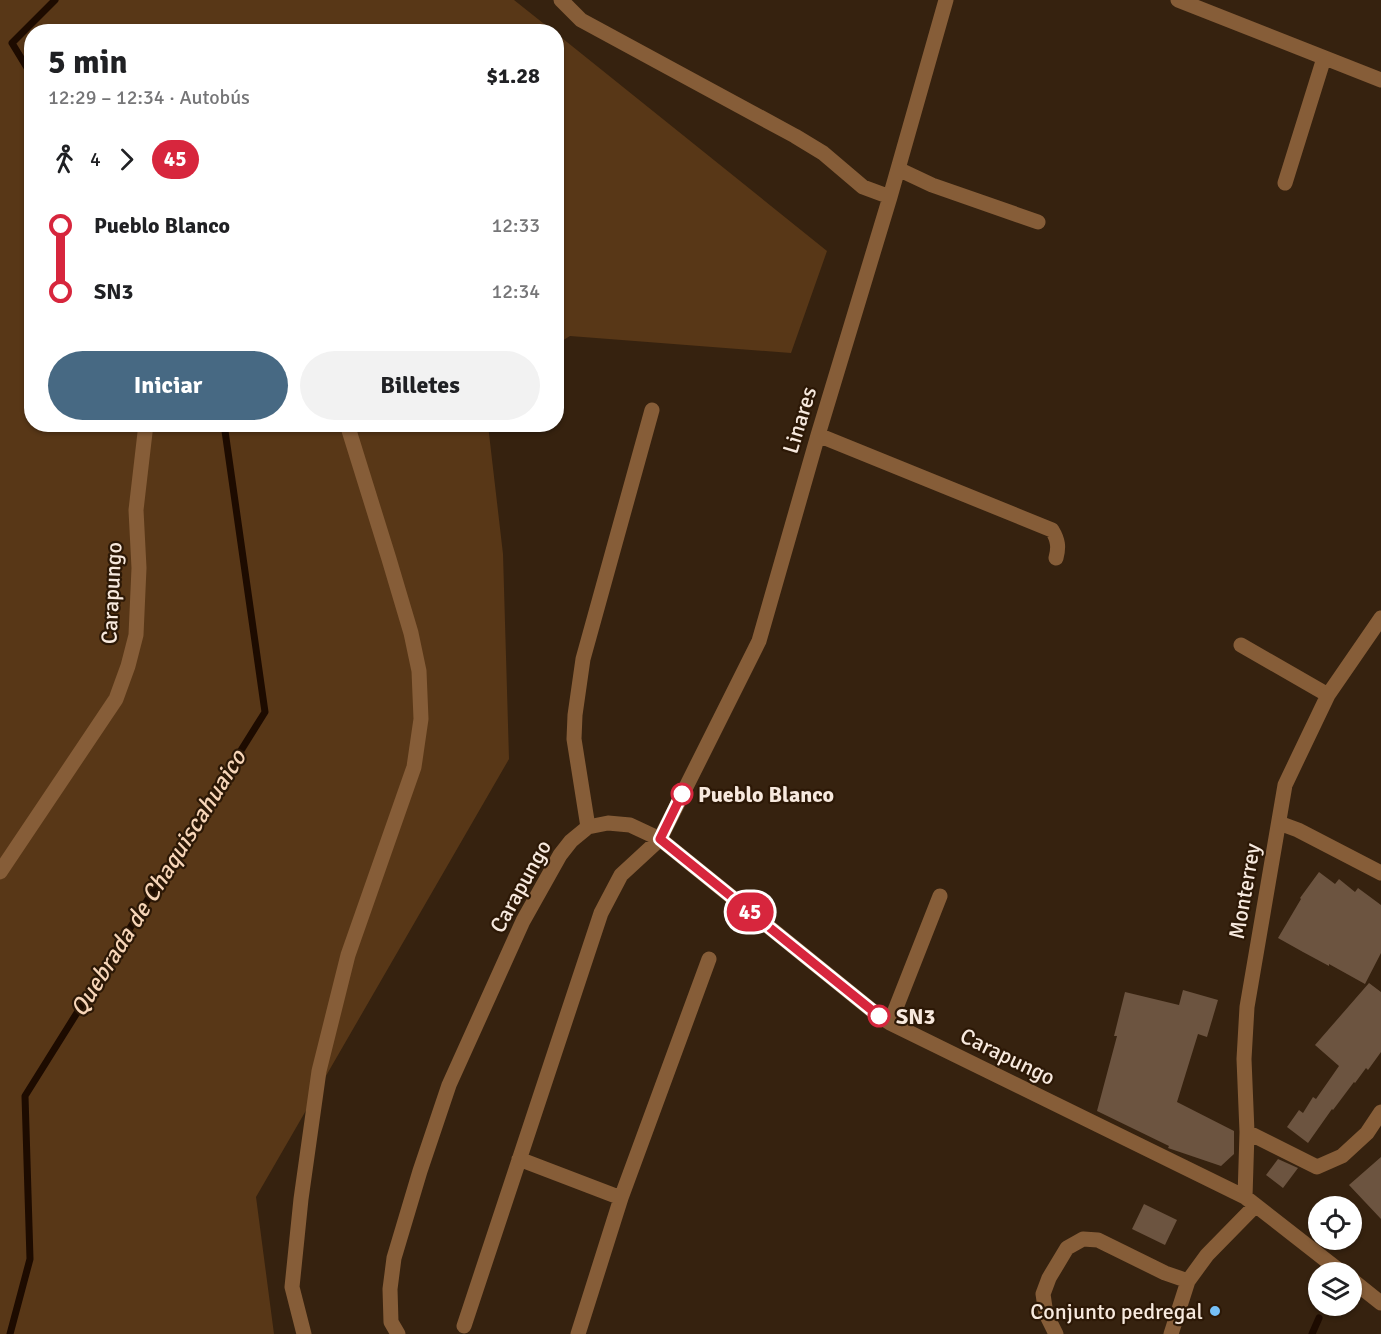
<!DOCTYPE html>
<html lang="es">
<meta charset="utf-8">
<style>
:root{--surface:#fff;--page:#f2f2f2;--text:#202124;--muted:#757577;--accent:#476983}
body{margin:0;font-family:Signika,sans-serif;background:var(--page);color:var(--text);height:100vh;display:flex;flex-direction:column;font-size:22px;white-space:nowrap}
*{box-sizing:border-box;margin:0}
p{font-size:20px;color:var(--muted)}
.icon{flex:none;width:33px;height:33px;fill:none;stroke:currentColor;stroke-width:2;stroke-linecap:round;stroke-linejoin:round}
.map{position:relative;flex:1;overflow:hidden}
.panel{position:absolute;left:24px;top:24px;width:540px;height:408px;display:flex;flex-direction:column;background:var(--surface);border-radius:24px;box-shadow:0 2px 4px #0004}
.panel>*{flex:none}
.badge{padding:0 12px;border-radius:20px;font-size:21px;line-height:39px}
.buttons{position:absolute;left:1308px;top:1196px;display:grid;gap:12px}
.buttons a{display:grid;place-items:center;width:54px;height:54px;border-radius:50%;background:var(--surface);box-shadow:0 2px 4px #0004;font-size:30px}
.map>.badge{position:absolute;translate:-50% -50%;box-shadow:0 0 0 3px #fff}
.legs{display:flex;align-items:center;gap:9px;height:66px;padding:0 24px;font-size:20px}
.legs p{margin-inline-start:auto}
.headline{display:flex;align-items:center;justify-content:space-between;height:102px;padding:0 24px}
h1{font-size:33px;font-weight:700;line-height:45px}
.button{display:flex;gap:12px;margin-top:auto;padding:12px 24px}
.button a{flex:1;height:69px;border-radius:36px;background:var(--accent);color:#fff;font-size:24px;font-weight:700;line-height:69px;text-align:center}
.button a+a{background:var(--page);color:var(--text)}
ul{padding:0 24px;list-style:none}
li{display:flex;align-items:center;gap:21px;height:66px;font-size:22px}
li i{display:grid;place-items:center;width:9px;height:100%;margin:0 8px;background:currentColor}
li i::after{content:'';width:15px;height:15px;margin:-8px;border:4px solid;border-radius:50%;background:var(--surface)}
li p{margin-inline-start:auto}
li:first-child i{background:linear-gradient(#0000 50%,currentColor 0)}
li:last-child i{background:linear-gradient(currentColor 50%,#0000 0)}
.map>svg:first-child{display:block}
.green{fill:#583717}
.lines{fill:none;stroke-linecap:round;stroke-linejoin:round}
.stream{stroke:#1d0b00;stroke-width:7}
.building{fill:#6c5440}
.minor{stroke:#865d38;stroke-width:15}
.line-1-casing{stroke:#fff;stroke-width:14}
.line-1{stroke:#d7263d;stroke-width:9}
.stop-1-dot{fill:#fff;stroke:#d7263d;stroke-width:3}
.poi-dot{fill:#76c0f7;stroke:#2c1806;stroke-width:2}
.labels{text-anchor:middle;stroke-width:4.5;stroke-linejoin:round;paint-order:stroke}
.street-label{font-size:22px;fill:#f7e9de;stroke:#2c1806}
.stop-label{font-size:22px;font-weight:bold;fill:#f7e9de;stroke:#2c1806;text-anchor:start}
.poi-label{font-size:22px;fill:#f7e9de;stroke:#2c1806;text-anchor:end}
.water-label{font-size:24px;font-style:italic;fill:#f7d5b8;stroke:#2c1806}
</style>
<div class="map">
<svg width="1381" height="1334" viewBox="0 0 1381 1334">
<rect width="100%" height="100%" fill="#36220f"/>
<path class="green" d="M 0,0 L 514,0 L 553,31 L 32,32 L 32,424 L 488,425 L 503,554 L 509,759 L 256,1197 L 274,1334 L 0,1334 Z
M 557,34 L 827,251 L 791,353 L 570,336 L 557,344 Z"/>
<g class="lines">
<path class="stream" d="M 32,76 L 12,43 L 55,0
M 10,1334 L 30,1259 L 25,1096 L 265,712 L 224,424
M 1312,1334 L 1319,1318"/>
</g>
<path class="building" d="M 1319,872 L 1335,884 L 1339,879 L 1355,892 L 1358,888 L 1381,905 L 1381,953 L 1365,984 L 1329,964 L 1329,966 L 1303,952 L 1278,938 L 1301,899 L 1300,898 Z
M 1369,983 L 1381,992 L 1381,1052 L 1368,1070 L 1366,1068 L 1355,1083 L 1354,1082 L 1333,1110 L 1332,1109 L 1308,1143 L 1287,1127 L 1299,1110 L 1303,1113 L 1313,1097 L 1316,1099 L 1339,1066 L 1315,1045 Z
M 1183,990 L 1218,1000 L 1207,1037 L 1198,1034 L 1177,1102 L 1234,1131 L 1234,1154 L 1221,1166 L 1168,1148 L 1169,1146 L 1097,1111 L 1117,1036 L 1114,1036 L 1125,992 L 1179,1005 Z
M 1381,1157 L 1381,1219 L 1349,1185 Z
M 1278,1159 L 1298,1168 L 1283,1188 L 1266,1175 Z
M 1144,1204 L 1177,1220 L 1165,1245 L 1132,1229 Z"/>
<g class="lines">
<path class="minor" d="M 561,0 L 581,20 L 795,136 L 823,153 L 863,187 L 890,197
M 1178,0 L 1381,80
M 898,169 L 932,185 L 1038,222
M 1285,183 L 1324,58
M 818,435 L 1052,530 C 1058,540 1059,547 1056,558
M 1241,645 L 1328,695
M 1279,823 L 1298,830 L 1381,873
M 588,827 L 574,739 L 575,715 L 583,659 L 652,410
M 0,872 L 116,699 L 128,666 L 136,635 L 139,568 L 136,510 L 146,424
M 890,1023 L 940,896
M 1247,1132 L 1317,1167 L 1342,1156 L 1367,1133 L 1381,1112
M 519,1159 L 621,1198
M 1245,1197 L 1247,1132 L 1244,1059 L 1247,1007 L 1285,785 L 1295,764 L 1328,695 L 1381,618
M 1352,1280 L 1381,1303
M 464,1326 L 601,913 L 621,875 L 660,839 L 759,641 L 818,435 L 890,197 L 946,0
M 304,1334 L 292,1287 L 301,1199 L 319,1071 L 348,955 L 414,767 L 421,719 L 419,671 L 411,633 L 389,559 L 347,424
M 398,1334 L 391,1322 L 390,1289 L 394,1258 L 420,1171 L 449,1085 L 523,921 L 560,855 L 571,841 L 588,827 L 608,823 L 630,825 L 660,839 L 879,1016 L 890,1023 L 1245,1197 L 1341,1272
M 578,1334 L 621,1198 L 709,959
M 1056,1334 L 1046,1314 L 1043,1294 L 1049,1278 L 1067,1248 L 1083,1239 L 1098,1240 L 1165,1273 L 1188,1281
M 1171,1334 L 1188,1281 L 1207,1255 L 1255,1206"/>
</g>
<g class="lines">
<defs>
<path id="line-1" d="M 682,794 L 660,839 L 879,1016"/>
</defs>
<use href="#line-1" class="line-1-casing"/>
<use href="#line-1" class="line-1"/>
</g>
<g class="stop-1-dot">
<circle cx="682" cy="794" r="10"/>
<circle cx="879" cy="1016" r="10"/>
</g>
<circle class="poi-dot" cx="1215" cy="1311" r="6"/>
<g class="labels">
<g class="street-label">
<text transform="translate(799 420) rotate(-73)" y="8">Linares</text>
<text transform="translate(111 593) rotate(-87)" y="8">Carapungo</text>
<text transform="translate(520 886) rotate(-61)" y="8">Carapungo</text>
<text transform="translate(1244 891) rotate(-80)" y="8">Monterrey</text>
<text transform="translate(1008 1056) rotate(26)" y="8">Carapungo</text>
</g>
<g class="stop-label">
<text x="698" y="802">Pueblo Blanco</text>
<text x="896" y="1024">SN3</text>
</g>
<g class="poi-label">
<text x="1203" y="1319">Conjunto pedregal</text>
</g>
<g class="water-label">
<text transform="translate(158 883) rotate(-58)" y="8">Quebrada de Chaquiscahuaico</text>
</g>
</g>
</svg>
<div class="buttons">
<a><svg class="icon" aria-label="locate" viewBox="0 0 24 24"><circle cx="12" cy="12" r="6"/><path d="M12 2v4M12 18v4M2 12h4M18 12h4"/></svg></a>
<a><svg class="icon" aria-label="layers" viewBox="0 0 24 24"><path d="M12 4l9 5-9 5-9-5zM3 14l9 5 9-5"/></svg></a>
</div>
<b class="badge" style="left:750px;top:912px;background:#d7263d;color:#fff">45</b>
<section class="panel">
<div class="headline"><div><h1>5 min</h1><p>12:29 – 12:34 · Autobús</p></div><b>$1.28</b></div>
<div class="legs"><svg class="icon" aria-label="walk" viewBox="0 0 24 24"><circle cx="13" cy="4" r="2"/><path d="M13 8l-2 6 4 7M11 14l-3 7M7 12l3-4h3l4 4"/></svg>4<svg class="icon" aria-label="forward" viewBox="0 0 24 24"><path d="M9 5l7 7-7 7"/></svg><b class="badge" style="background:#d7263d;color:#fff">45</b></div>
<ul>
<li><i style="color:#d7263d"></i><b>Pueblo Blanco</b><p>12:33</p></li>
<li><i style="color:#d7263d"></i><b>SN3</b><p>12:34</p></li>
</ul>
<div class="button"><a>Iniciar</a><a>Billetes</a></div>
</section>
</div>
